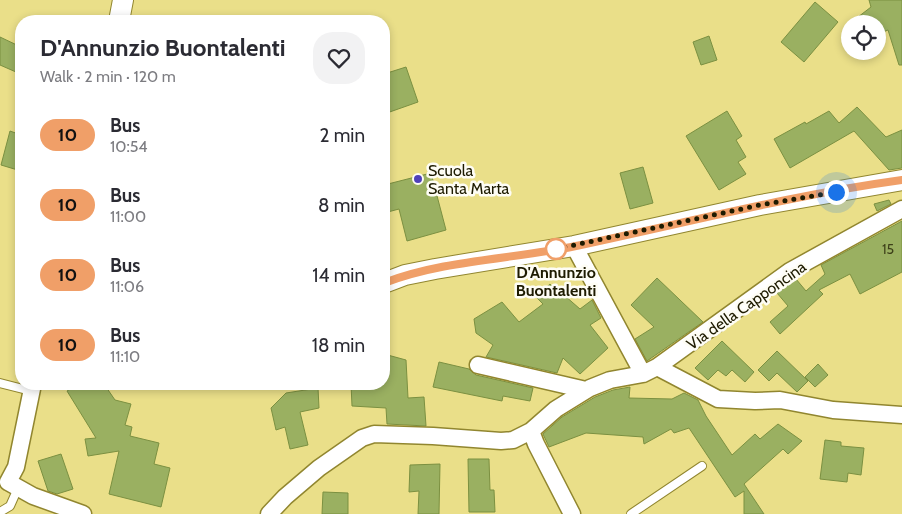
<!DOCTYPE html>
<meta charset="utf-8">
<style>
:root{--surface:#fff;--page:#f2f2f3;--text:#2b2b33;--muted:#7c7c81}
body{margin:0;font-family:Cabin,sans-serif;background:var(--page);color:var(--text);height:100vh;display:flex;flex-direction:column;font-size:19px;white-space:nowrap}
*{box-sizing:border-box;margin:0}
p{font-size:16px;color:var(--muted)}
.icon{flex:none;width:28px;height:28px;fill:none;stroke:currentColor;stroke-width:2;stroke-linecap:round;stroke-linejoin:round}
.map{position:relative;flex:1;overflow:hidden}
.panel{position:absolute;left:15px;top:15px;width:375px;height:375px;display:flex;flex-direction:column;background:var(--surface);border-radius:20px;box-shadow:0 2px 8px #0003}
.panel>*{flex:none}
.badge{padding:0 10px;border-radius:16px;font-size:18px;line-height:32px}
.buttons{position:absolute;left:841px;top:15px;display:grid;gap:10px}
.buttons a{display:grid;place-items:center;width:45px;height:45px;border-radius:50%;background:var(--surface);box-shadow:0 2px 8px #0003;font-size:25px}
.you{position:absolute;width:25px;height:25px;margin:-12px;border:4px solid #fff;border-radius:50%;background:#1a73e8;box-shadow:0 0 0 8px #1a73e833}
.map>.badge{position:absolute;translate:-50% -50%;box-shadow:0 0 0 2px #fff}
.round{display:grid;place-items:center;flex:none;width:52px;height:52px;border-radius:20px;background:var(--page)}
.summary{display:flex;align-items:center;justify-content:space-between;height:85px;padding:0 25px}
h1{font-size:24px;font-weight:700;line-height:38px}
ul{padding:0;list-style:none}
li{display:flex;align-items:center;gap:15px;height:70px;padding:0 25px}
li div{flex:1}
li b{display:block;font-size:19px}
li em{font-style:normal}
li .badge{min-width:55px;font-weight:700;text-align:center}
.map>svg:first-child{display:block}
.building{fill:#9ab061;stroke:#7b9041}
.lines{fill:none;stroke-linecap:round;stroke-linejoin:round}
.service-casing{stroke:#91862f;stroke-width:10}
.minor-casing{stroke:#91862f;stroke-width:19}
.tertiary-casing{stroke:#91862f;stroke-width:22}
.service{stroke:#fff;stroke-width:8}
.minor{stroke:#fff;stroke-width:16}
.tertiary{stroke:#fff;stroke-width:20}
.line-casing{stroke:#fff;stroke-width:11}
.line{stroke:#f09f68;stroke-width:8}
.walk{stroke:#1e1b01;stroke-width:5;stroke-dasharray:0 9}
.poi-dot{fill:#4f41b9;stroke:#fefdf5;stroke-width:2}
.stop-dot{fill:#fff;stroke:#f09f68;stroke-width:2.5}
.labels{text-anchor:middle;stroke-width:5;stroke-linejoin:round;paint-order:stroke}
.number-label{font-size:14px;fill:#3d4019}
.poi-label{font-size:16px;fill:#1e1b01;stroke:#fefdf5;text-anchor:start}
.stop-label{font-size:16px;font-weight:bold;fill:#1e1b01;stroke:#fefdf5}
.street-label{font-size:16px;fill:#1e1b01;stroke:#fefdf5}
</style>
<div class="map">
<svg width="902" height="514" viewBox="0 0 902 514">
<rect width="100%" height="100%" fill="#eadf89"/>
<path class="building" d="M 869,0 L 902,0 L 902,65 L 899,65 L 888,30 L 878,34 L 878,24 L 849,24 L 871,7 Z
M 815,2 L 838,22 L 804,62 L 781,42 Z
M 709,36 L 717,60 L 701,65 L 693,42 Z
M 0,37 L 21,47 L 21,60 L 16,72 L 0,65 Z
M 406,67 L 418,102 L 384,114 L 384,74 Z
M 857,107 L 886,137 L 902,130 L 902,168 L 889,170 L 854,131 L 790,168 L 774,139 L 805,122 L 806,124 L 829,111 L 839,123 Z
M 727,111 L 742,136 L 736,140 L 746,157 L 738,162 L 746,174 L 719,190 L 686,136 Z
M 10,131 L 21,135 L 21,171 L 1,165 Z
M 643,167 L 653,203 L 630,209 L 620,173 Z
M 431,173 L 446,230 L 407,241 L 399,209 L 384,213 L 384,185 Z
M 889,200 L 891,204 L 877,211 L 874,204 Z
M 902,221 L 902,272 L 860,294 L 850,274 L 819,290 L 823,294 L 780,334 L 770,322 L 788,306 L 777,293 L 796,279 L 806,291 L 825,274 L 821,265 Z
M 657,278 L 703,322 L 647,361 L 635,339 L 654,327 L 631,305 Z
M 550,284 L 562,297 L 564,295 L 580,309 L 592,300 L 601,318 L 590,325 L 608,348 L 580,374 L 563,358 L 557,373 L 486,357 L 493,345 L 476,333 L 474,319 L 502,302 L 519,322 L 543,304 L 536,297 Z
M 722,341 L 754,372 L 745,382 L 732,370 L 726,376 L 718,370 L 708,380 L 695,368 Z
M 777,351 L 808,381 L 797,392 L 777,373 L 769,381 L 758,370 Z
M 384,354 L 406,360 L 408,398 L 424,397 L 426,426 L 387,424 L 386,408 L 352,406 L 351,384 L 384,384 Z
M 439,362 L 469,369 L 476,375 L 533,388 L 530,401 L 503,396 L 502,401 L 433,387 Z
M 818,364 L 828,375 L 815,387 L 805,377 Z
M 79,384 L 104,384 L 115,400 L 131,404 L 125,425 L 132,427 L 130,436 L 159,443 L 154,464 L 170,468 L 161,507 L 109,494 L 119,451 L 88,456 L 85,439 L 96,438 L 67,391 Z
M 630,387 L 629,398 L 672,399 L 684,393 L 698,400 L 706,416 L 732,455 L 755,434 L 760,439 L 778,424 L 802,441 L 788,454 L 783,449 L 744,484 L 764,514 L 744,514 L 744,491 L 735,497 L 689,428 L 674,433 L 671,429 L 644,444 L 643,437 L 586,433 L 549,447 L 543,434 L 562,417 L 595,397 L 613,390 Z
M 318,388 L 319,408 L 300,412 L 308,445 L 290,449 L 285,427 L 276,430 L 271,408 L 286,393 Z
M 825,440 L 841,442 L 841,446 L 864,448 L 861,475 L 848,473 L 847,482 L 820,479 Z
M 61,454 L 73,489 L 57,494 L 48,491 L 38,461 Z
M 468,459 L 489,459 L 490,490 L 494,490 L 495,512 L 469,512 Z
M 440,464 L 439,514 L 418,514 L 419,491 L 409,492 L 410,465 Z
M 323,492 L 348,493 L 348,514 L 322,514 Z"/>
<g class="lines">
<defs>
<path id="service" d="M 0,383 L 31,391
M 0,512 L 10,506 L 18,488
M 631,514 L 702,466"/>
<path id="minor" d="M 574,246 L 643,374
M 478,365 L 586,390
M 657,367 L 718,399 L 755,401 L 780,400 L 833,410 L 902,415
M 531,431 L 536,444 L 572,514
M 8,482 L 16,467 L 33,384
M 8,482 L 33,496 L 83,514
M 269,514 L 285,497 L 319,468 L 362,438 L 374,434 L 433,436 L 501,441 L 513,440 L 531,431 L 556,409 L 590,388 L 610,380 L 643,374 L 657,367 L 790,271 L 902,209"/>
<path id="tertiary" d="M 119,21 L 123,0
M 384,283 L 405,275 L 435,269 L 574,246 L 760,205 L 902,180"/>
</defs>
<use href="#service" class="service-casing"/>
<use href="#minor" class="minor-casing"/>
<use href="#tertiary" class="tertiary-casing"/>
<use href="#service" class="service"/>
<use href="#minor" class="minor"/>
<use href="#tertiary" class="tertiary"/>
</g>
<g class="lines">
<defs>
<path id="line" d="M 384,283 C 443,260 514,259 576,246 C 685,223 792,195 902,180"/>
</defs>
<use href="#line" class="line-casing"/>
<use href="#line" class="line"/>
<path class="walk" d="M 556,249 L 760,205 L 836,192"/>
</g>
<circle class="poi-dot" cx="418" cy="179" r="5"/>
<circle class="stop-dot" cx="556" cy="249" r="10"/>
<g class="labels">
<g class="number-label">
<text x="888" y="254">15</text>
</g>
<g class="poi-label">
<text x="428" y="176">Scuola<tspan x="428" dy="18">Santa Marta</tspan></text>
</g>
<g class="stop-label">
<text x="556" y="278">D'Annunzio<tspan x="556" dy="18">Buontalenti</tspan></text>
</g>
<g class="street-label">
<text transform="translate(746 305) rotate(-35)" y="6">Via della Capponcina</text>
</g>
</g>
</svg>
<div class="buttons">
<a><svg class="icon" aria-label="locate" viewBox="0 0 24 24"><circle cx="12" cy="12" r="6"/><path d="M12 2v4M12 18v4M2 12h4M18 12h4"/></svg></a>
</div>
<div class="you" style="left:836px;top:192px"></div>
<section class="panel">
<div class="summary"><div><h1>D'Annunzio Buontalenti</h1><p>Walk · 2 min · 120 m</p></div><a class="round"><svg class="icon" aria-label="heart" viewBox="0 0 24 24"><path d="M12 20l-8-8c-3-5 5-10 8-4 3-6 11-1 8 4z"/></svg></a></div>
<ul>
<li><span class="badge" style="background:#f09f68;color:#111">10</span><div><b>Bus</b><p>10:54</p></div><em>2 min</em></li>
<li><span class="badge" style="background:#f09f68;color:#111">10</span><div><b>Bus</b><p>11:00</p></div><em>8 min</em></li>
<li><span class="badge" style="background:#f09f68;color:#111">10</span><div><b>Bus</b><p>11:06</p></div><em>14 min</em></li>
<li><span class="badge" style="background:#f09f68;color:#111">10</span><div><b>Bus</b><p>11:10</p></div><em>18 min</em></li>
</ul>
</section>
</div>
